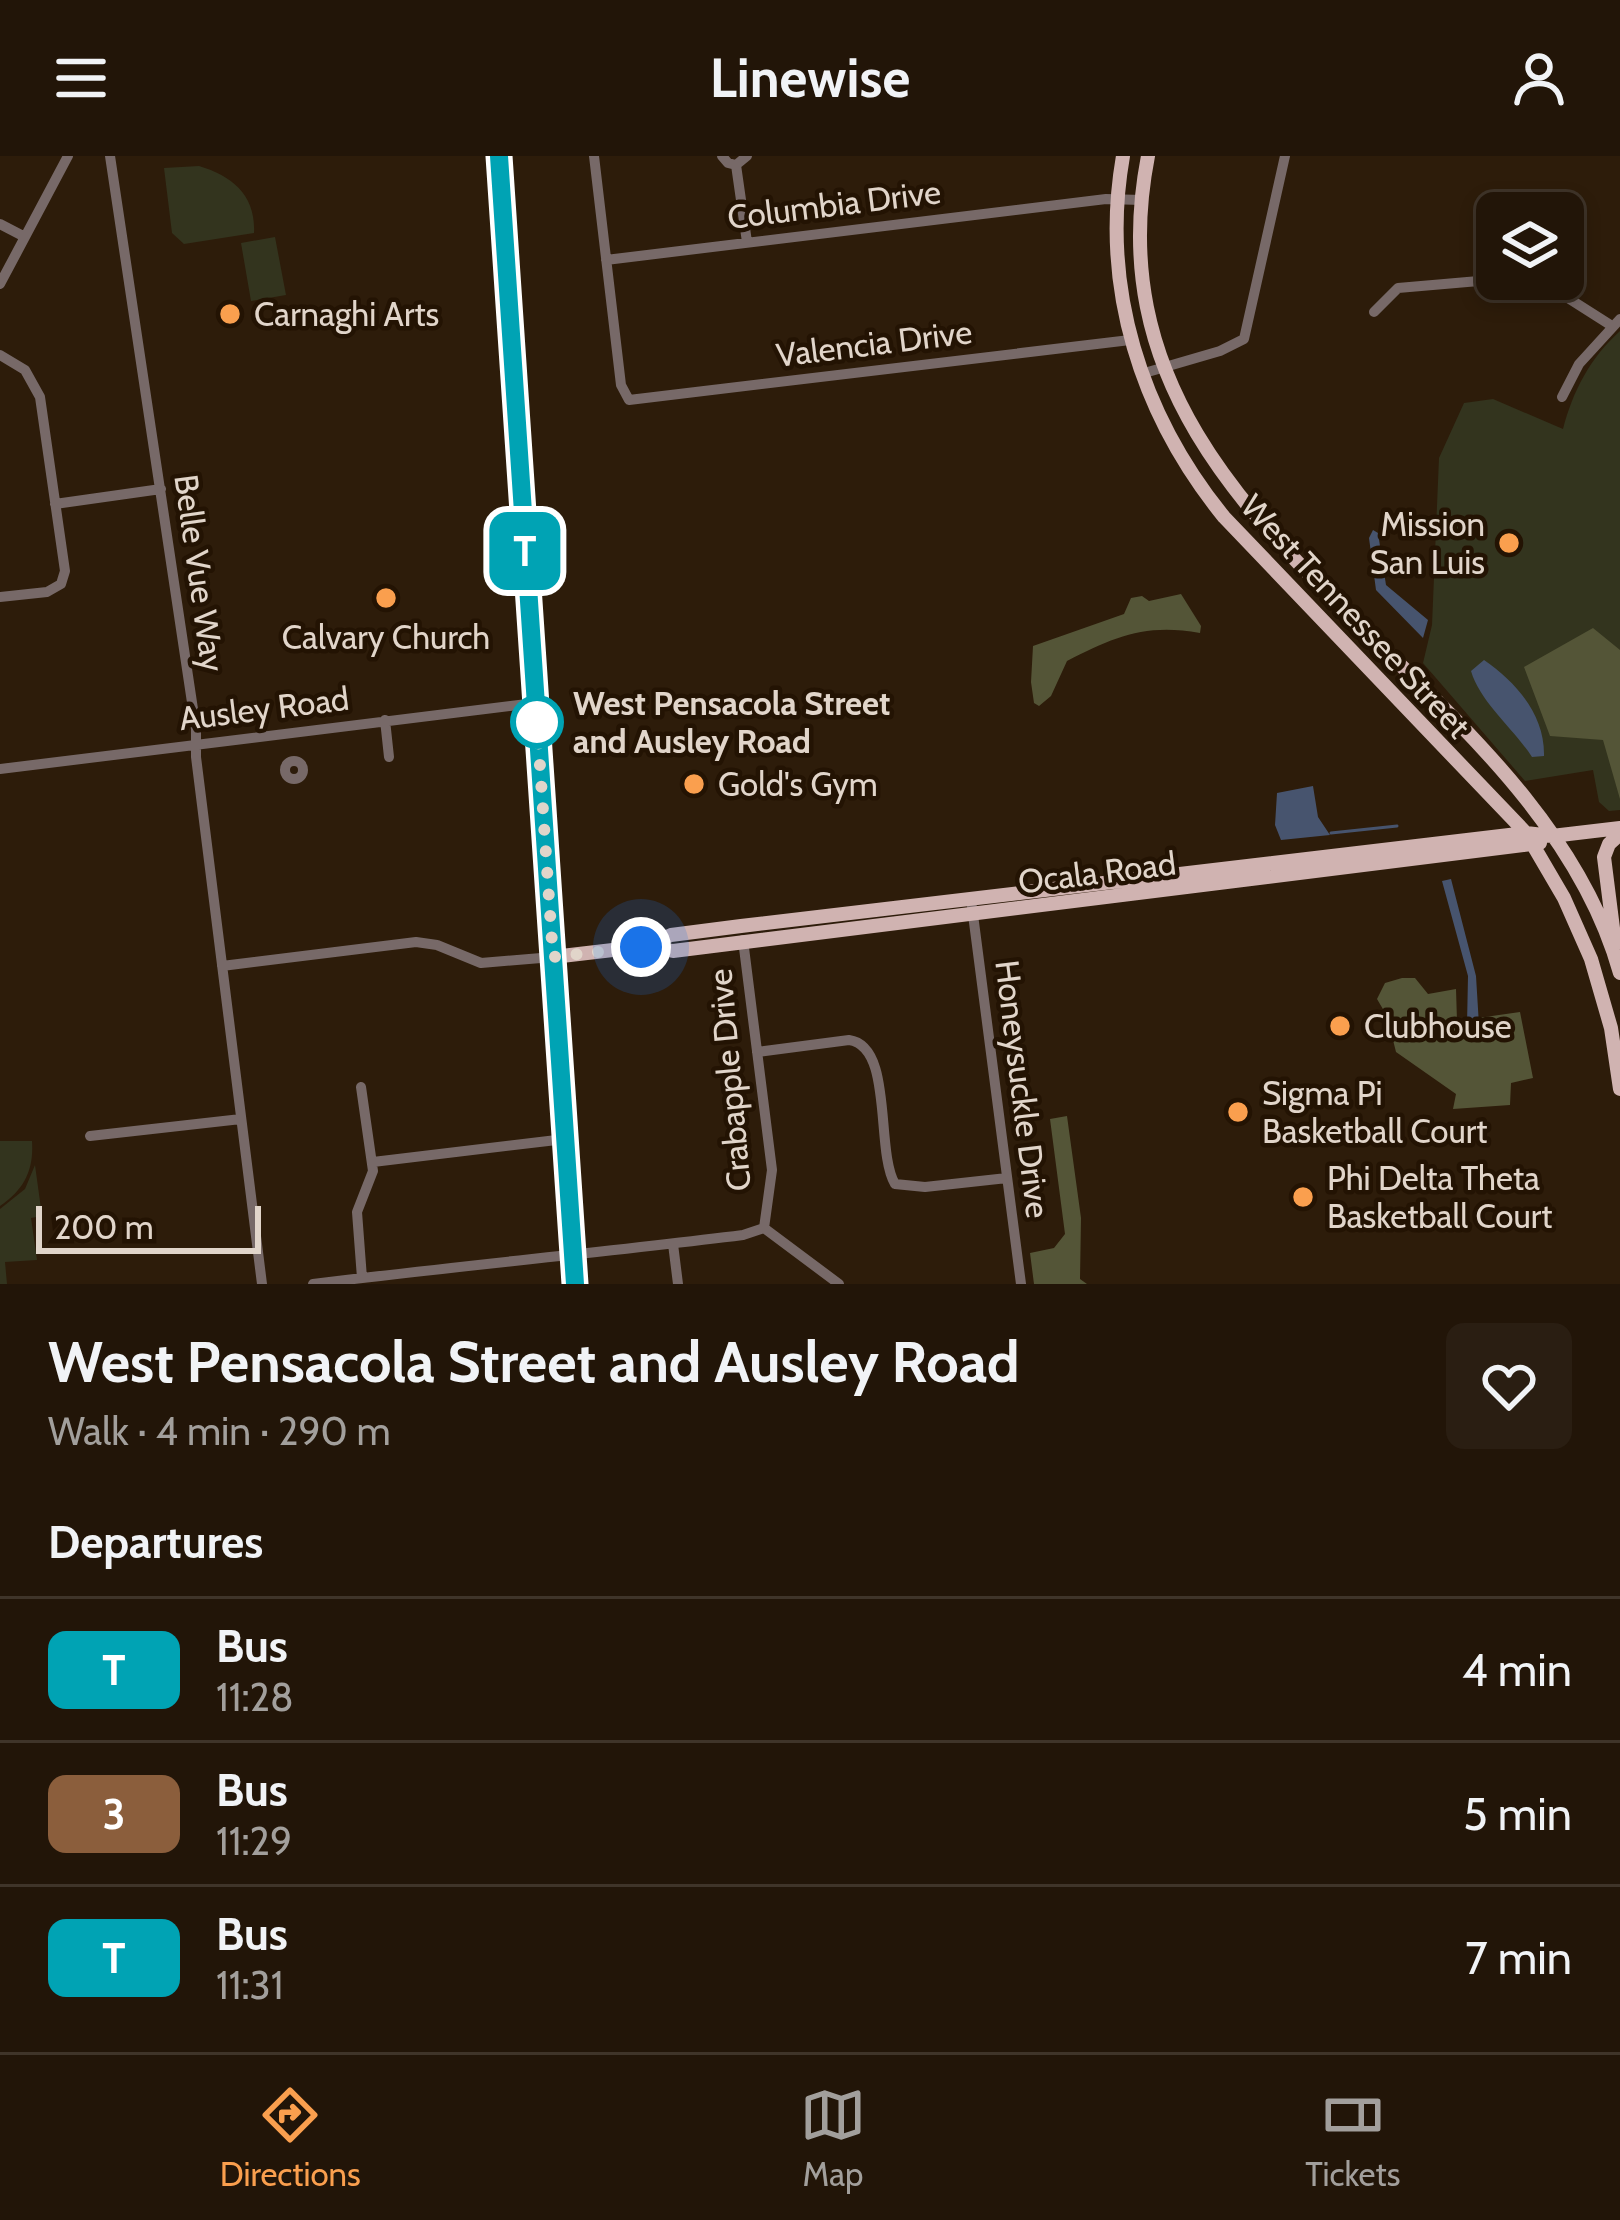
<!DOCTYPE html>
<meta charset="utf-8">
<style>
:root{--surface:#221508;--page:#2a1e12;--text:#f1f3f6;--muted:#a29f9c;--line:#3f3429;--accent:#fa9f4e}
body{margin:0;font-family:Cabin,sans-serif;background:var(--page);color:var(--text);height:100vh;display:flex;flex-direction:column;font-size:45px;white-space:nowrap}
*{box-sizing:border-box;margin:0}
p{font-size:39px;color:var(--muted)}
.icon{flex:none;width:66px;height:66px;fill:none;stroke:currentColor;stroke-width:2;stroke-linecap:round;stroke-linejoin:round}
.map{position:relative;height:1128px;overflow:hidden}
.sheet{display:flex;flex-direction:column;background:var(--surface);flex:1}
.sheet>*{flex:none}
.badge{padding:0 24px;border-radius:18px;font-size:42px;line-height:78px}
.buttons{position:absolute;left:1476px;top:36px;display:grid;gap:24px}
.buttons a{display:grid;place-items:center;width:108px;height:108px;border-radius:18px;background:var(--surface);box-shadow:0 6px 18px #0003,0 0 0 3px var(--line);font-size:60px}
.scale{position:absolute;left:36px;bottom:30px;width:225px;box-sizing:border-box;padding-left:12px;border:6px solid #e1d5ca;border-top:0;font-size:33px;line-height:42px;white-space:nowrap;color:#e1d5ca;-webkit-text-stroke:9px #231303;paint-order:stroke}
.you{position:absolute;width:60px;height:60px;margin:-30px;border:9px solid #fff;border-radius:50%;background:#1a73e8;box-shadow:0 0 0 18px #1a73e833}
.map>.badge{position:absolute;translate:-50% -50%;box-shadow:0 0 0 6px #fff}
h2{padding:0 48px;font-size:45px;line-height:108px}
.round{display:grid;place-items:center;flex:none;width:126px;height:126px;border-radius:18px;background:var(--page)}
.summary{display:flex;align-items:center;justify-content:space-between;height:204px;padding:0 48px}
h1{font-size:57px;font-weight:700;line-height:90px}
ul{padding:0;list-style:none}
li{display:flex;align-items:center;gap:36px;height:144px;padding:0 48px;border-top:3px solid var(--line)}
li div{flex:1}
li b{display:block;font-size:45px}
li em{font-style:normal}
li .badge{min-width:132px;font-weight:700;text-align:center}
header{display:flex;justify-content:space-between;align-items:center;height:156px;padding:0 48px;background:var(--surface);font-size:54px;font-weight:700}
.dock{display:flex;justify-content:space-around;align-items:center;height:168px;border-top:3px solid var(--line);background:var(--surface);font-size:33px;color:var(--muted)}
.dock a{display:grid;justify-items:center;gap:6px}
.dock .on{color:var(--accent)}
.map>svg:first-child{display:block}
.green{fill:#33341e}
.forest{fill:#545537}
.water{fill:#47546e}
.lines{fill:none;stroke-linecap:round;stroke-linejoin:round}
.stream{stroke:#47546e;stroke-width:3}
.minor{stroke:#776968;stroke-width:10}
.major{stroke:#d0b3b1;stroke-width:14}
.line-casing{stroke:#fff;stroke-width:27}
.line{stroke:#00a3b4;stroke-width:18}
.walk{stroke:#e1d5ca;stroke-width:12;stroke-dasharray:0 21.6}
.poi-dot{fill:#fa9f4e;stroke:#231303;stroke-width:4.5}
.stop-dot{fill:#fff;stroke:#00a3b4;stroke-width:6}
.labels{text-anchor:middle;stroke-width:9;stroke-linejoin:round;paint-order:stroke}
.street-label{font-size:33px;fill:#e1d5ca;stroke:#231303}
.poi-label{font-size:33px;fill:#e1d5ca;stroke:#231303;text-anchor:start}
.stop-label{font-size:33px;font-weight:bold;fill:#e1d5ca;stroke:#231303;text-anchor:start}
</style>
<header><svg class="icon" aria-label="menu" viewBox="0 0 24 24"><path d="M4 6h16M4 12h16M4 18h16"/></svg>Linewise<svg class="icon" aria-label="person" viewBox="0 0 24 24"><circle cx="12" cy="8" r="4"/><path d="M4 21q1-7 8-7t8 7"/></svg></header>
<div class="map">
<svg width="1620" height="1128" viewBox="0 0 1620 1128">
<rect width="100%" height="100%" fill="#2d1c0a"/>
<path class="green" d="M 199,10 C 233,20 256,40 254,77 L 184,88 L 172,77 L 164,12 Z
M 275,81 L 286,139 L 251,145 L 241,87 Z
M 1620,175 L 1620,654 L 1609,655 L 1599,646 L 1593,614 L 1525,625 L 1423,507 L 1432,469 L 1439,302 L 1464,247 L 1493,243 L 1563,273 C 1573,235 1590,202 1620,175 Z
M 0,985 L 32,985 C 34,1014 24,1034 0,1050 Z
M 35,1009 L 42,1060 L 31,1062 L 37,1104 L 5,1106 L 7,1128 L 0,1128 L 0,1053 L 25,1033 Z"/>
<path class="forest" d="M 1181,438 L 1201,470 L 1200,477 C 1145,467 1114,481 1067,505 L 1051,540 L 1039,550 L 1034,547 L 1031,526 L 1033,490 L 1124,458 L 1131,442 L 1142,440 L 1149,445 Z
M 1593,472 L 1620,494 L 1620,643 L 1603,584 L 1550,580 L 1524,511 Z
M 1402,822 L 1415,822 L 1428,838 L 1456,833 L 1457,865 L 1520,856 L 1533,922 L 1511,927 L 1510,949 L 1453,953 L 1456,938 L 1396,896 L 1387,860 L 1377,843 L 1385,827 Z
M 1067,960 L 1081,1062 L 1080,1123 L 1087,1128 L 1034,1128 L 1030,1097 L 1054,1092 L 1065,1078 L 1050,963 Z"/>
<path class="water" d="M 1373,374 L 1378,377 L 1386,429 L 1428,464 L 1423,482 L 1376,434 L 1369,382 Z
M 1484,504 C 1517,527 1545,559 1544,600 L 1532,601 C 1514,573 1480,546 1471,515 Z
M 1313,630 L 1318,661 L 1330,679 L 1281,684 L 1275,669 L 1277,637 Z
M 1451,723 L 1476,820 L 1479,869 L 1467,869 L 1468,820 L 1442,725 Z"/>
<g class="lines">
<path class="stream" d="M 1331,677 L 1397,670"/>
<path class="minor" d="M 110,0 L 196,573 L 196,601 L 262,1128
M 594,0 L 621,229 L 629,244 L 1130,184
M 722,0 L 728,7 L 736,9 L 747,0
M 736,9 L 747,86
M 0,68 L 25,81
M 606,104 L 1106,43 L 1142,44
M 1525,123 L 1546,128 L 1612,170
M 0,128 L 68,0
M 1374,156 L 1398,132 L 1502,123
M 0,199 L 25,214 L 40,241 L 65,415 L 61,428 L 47,436 L 0,441
M 1141,218 L 1220,195 L 1244,183 L 1285,0
M 1562,241 L 1579,208 L 1620,163
M 55,348 L 161,333
M 385,564 L 389,601
M285 614a9 9 0 1 1 18 0a9 9 0 1 1-18 0Z
M 0,613 L 535,547
M 972,751 L 1021,1128
M 743,784 L 772,1014 L 764,1072
M 222,810 L 416,786 L 437,789 L 481,807 L 553,801
M 757,896 L 849,884 C 894,890 875,994 895,1028 L 925,1031 L 1007,1022
M 361,931 L 373,1015 L 357,1056 L 362,1122
M 90,980 L 241,963
M 373,1006 L 565,983
M 764,1072 L 839,1128
M 673,1088 L 678,1128
M 313,1128 C 456,1110 599,1097 743,1079 L 764,1072"/>
<path class="major" d="M 499,0 L 575,1128
M 1123,0 C 1100,131 1141,259 1224,361 L 1526,677 L 1564,742 L 1591,803 L 1611,872 L 1620,933
M 1148,0 C 1074,378 1533,505 1620,817
M 1615,788 L 1604,701 L 1609,688 L 1620,678
M 647,790 L 673,795 L 1540,687
M 553,801 L 647,790 L 671,779 L 741,770 L 1526,677 L 1552,680 L 1620,672"/>
</g>
<g class="lines">
<defs>
<path id="line" d="M 499,0 L 575,1128"/>
</defs>
<use href="#line" class="line-casing"/>
<use href="#line" class="line"/>
<path class="walk" d="M 537,566 L 553,801 L 641,791"/>
</g>
<g class="poi-dot">
<circle cx="230" cy="158" r="12"/>
<circle cx="1509" cy="387" r="12"/>
<circle cx="386" cy="442" r="12"/>
<circle cx="694" cy="628" r="12"/>
<circle cx="1340" cy="870" r="12"/>
<circle cx="1238" cy="956" r="12"/>
<circle cx="1303" cy="1041" r="12"/>
</g>
<circle class="stop-dot" cx="537" cy="566" r="24"/>
<g class="labels">
<g class="street-label">
<text transform="translate(834 48) rotate(-7)" y="12">Columbia Drive</text>
<text transform="translate(874 187) rotate(-7)" y="12">Valencia Drive</text>
<text transform="translate(200 417) rotate(82)" y="12">Belle Vue Way</text>
<text transform="translate(1356 460) rotate(47)" y="12">West Tennessee Street</text>
<text transform="translate(264 552) rotate(-7)" y="12">Ausley Road</text>
<text transform="translate(1097 716) rotate(-7)" y="12">Ocala Road</text>
<text transform="translate(729 924) rotate(-95)" y="12">Crabapple Drive</text>
<text transform="translate(1023 933) rotate(83)" y="12">Honeysuckle Drive</text>
</g>
<g class="poi-label">
<text x="254" y="170">Carnaghi Arts</text>
<text x="1485" y="380" text-anchor="end">Mission<tspan x="1485" dy="38">San Luis</tspan></text>
<text x="386" y="493" text-anchor="middle">Calvary Church</text>
<text x="718" y="640">Gold's Gym</text>
<text x="1364" y="882">Clubhouse</text>
<text x="1262" y="949">Sigma Pi<tspan x="1262" dy="38">Basketball Court</tspan></text>
<text x="1327" y="1034">Phi Delta Theta<tspan x="1327" dy="38">Basketball Court</tspan></text>
</g>
<g class="stop-label">
<text x="573" y="559">West Pensacola Street<tspan x="573" dy="38">and Ausley Road</tspan></text>
</g>
</g>
</svg>
<div class="buttons">
<a><svg class="icon" aria-label="layers" viewBox="0 0 24 24"><path d="M12 4l9 5-9 5-9-5zM3 14l9 5 9-5"/></svg></a>
</div>
<div class="scale">200 m</div>
<div class="you" style="left:641px;top:791px"></div>
<b class="badge" style="left:525px;top:395px;background:#00a3b4;color:#fff">T</b>
</div>
<section class="sheet">
<div class="summary"><div><h1>West Pensacola Street and Ausley Road</h1><p>Walk · 4 min · 290 m</p></div><a class="round"><svg class="icon" aria-label="heart" viewBox="0 0 24 24"><path d="M12 20l-8-8c-3-5 5-10 8-4 3-6 11-1 8 4z"/></svg></a></div>
<h2>Departures</h2>
<ul>
<li><span class="badge" style="background:#00a3b4;color:#fff">T</span><div><b>Bus</b><p>11:28</p></div><em>4 min</em></li>
<li><span class="badge" style="background:#8b5e3c;color:#fff">3</span><div><b>Bus</b><p>11:29</p></div><em>5 min</em></li>
<li><span class="badge" style="background:#00a3b4;color:#fff">T</span><div><b>Bus</b><p>11:31</p></div><em>7 min</em></li>
</ul>
</section>
<nav class="dock">
<a class="on"><svg class="icon" aria-label="directions" viewBox="0 0 24 24"><path d="M12 3l9 9-9 9-9-9zM9 14v-3h6M13 9l2 2-2 2"/></svg>Directions</a>
<a><svg class="icon" aria-label="map" viewBox="0 0 24 24"><path d="M3 6l6-2 6 2 6-2v14l-6 2-6-2-6 2zM9 4v14M15 6v14"/></svg>Map</a>
<a><svg class="icon" aria-label="tickets" viewBox="0 0 24 24"><path d="M3 7h18v10H3zM15 7v10"/></svg>Tickets</a>
</nav>
